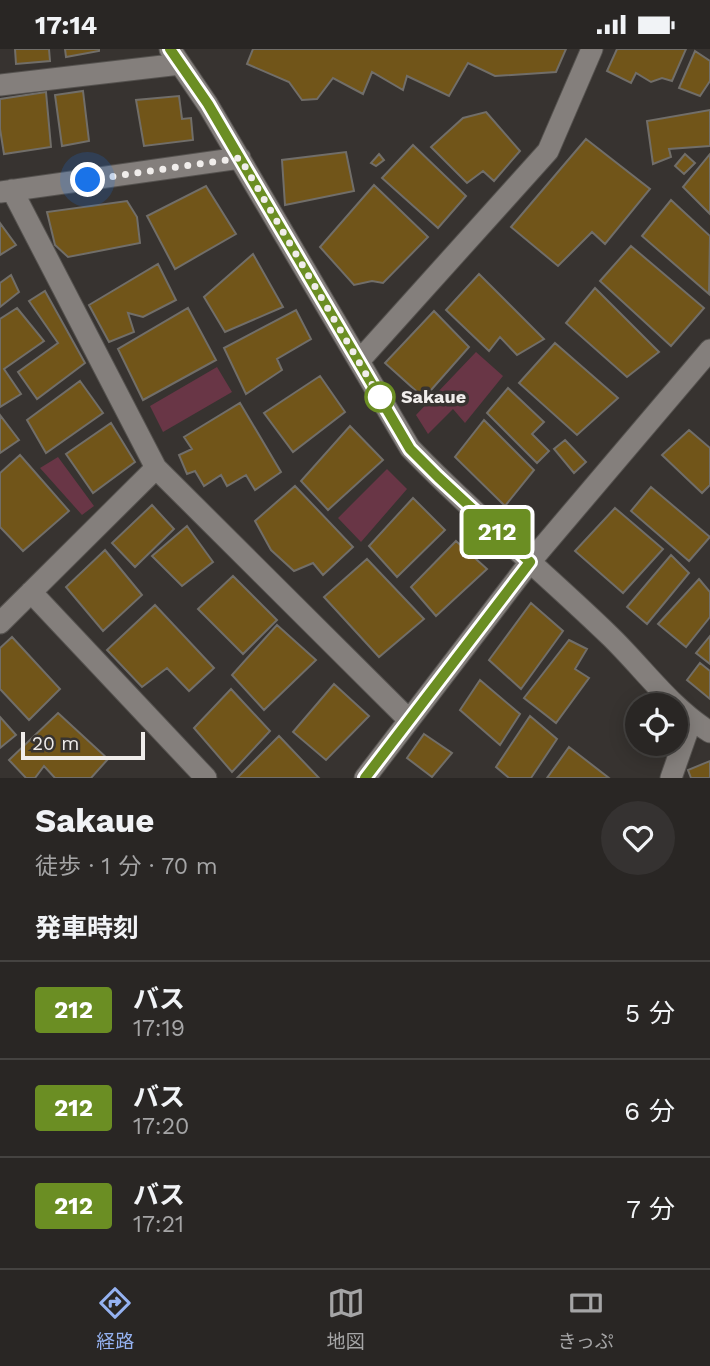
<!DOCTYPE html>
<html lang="ja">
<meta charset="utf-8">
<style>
:root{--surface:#292624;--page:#353231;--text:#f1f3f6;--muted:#a5a5a6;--line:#454341;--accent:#95b2f1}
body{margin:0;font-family:"Work Sans","Noto Sans JP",sans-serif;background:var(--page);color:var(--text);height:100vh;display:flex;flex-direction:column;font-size:26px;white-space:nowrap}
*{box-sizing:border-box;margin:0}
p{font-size:23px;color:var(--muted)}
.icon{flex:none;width:38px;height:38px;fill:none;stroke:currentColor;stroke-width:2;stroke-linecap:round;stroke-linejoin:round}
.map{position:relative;height:729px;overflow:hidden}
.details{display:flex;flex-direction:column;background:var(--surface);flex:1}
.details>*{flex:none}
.badge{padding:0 14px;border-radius:5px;font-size:24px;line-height:46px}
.tools{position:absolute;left:625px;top:644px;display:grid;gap:14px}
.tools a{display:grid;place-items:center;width:63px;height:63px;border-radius:50%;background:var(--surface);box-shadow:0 4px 18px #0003,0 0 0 2px var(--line);font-size:35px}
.scale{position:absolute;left:21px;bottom:18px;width:124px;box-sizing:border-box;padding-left:7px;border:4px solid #f0edeb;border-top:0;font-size:19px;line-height:24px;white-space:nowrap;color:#f0edeb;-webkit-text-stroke:5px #373330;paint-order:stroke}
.you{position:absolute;width:35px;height:35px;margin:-18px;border:5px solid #fff;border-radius:50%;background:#1a73e8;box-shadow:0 0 0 10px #1a73e833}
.map>.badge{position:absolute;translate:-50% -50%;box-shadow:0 0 0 4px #fff}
h2{padding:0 35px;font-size:26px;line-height:63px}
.round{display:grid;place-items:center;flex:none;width:74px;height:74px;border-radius:37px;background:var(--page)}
.headline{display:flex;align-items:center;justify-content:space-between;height:119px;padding:0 35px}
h1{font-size:33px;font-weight:700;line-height:52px}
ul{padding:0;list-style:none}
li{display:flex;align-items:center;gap:21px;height:98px;padding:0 35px;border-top:2px solid var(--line)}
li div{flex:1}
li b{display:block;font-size:26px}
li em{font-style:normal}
li .badge{min-width:77px;font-weight:700;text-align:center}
.status{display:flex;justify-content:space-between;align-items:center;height:49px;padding:0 35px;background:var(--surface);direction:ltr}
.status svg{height:19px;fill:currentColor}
.tab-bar{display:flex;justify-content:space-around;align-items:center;height:98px;border-top:2px solid var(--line);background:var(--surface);font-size:19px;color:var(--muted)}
.tab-bar a{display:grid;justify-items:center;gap:4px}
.tab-bar .active{color:var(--accent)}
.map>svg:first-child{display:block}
.green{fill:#693646}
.building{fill:#715519;stroke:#716e69;stroke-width:2}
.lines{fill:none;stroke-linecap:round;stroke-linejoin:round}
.minor-casing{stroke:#55524f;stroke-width:23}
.minor{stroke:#847f7c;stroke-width:21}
.line-casing{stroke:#fff;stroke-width:16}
.line{stroke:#6b8e23;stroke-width:10}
.walk{stroke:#f0edeb;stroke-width:7;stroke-dasharray:0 12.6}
.stop-dot{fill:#fff;stroke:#6b8e23;stroke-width:3.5}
.labels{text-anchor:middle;stroke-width:7;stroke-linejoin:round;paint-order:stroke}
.stop-label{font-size:18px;font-weight:bold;fill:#f0edeb;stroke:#373330;text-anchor:start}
</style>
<div class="status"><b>17:14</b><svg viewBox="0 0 49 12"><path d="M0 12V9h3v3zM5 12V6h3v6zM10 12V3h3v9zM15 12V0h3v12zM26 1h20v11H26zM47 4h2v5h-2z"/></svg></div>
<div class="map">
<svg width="710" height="729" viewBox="0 0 710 729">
<rect width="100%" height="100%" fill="#373330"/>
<path class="green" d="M 476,303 L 503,327 L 465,374 L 453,360 L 428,385 L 416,366 Z
M 217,318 L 232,343 L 163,383 L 150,357 Z
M 58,408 L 94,457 L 82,466 L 40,419 Z
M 387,420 L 407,440 L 361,493 L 338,469 Z"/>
<path class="building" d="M 15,0 L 49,0 L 50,12 L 16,15 Z
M 65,0 L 99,0 L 99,2 L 66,8 Z
M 253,0 L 252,0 L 566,0 L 556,23 L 495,27 L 468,14 L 449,47 L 407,27 L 403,41 L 372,23 L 363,45 L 333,29 L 317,50 L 302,51 L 289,33 L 247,15 Z
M 617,0 L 686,0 L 672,32 L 662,29 L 651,33 L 636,24 L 631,34 L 607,22 Z
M 695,2 L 710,12 L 710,32 L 700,47 L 679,39 Z
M 83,42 L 89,92 L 62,97 L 55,46 Z
M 46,43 L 51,98 L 4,105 L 0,80 L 0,50 Z
M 179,47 L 182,70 L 191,69 L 193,91 L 144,97 L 136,51 Z
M 710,61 L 710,97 L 669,100 L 671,108 L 653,115 L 647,72 Z
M 486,63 L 520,102 L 494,132 L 483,122 L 467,134 L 431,98 L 463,69 Z
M 586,90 L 650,140 L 605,195 L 592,183 L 558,217 L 511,178 Z
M 413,96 L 466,147 L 438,179 L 382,129 Z
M 346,103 L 354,142 L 285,156 L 282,111 Z
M 379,105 L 384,111 L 376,117 L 371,114 Z
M 685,105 L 695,114 L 684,125 L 675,117 Z
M 710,105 L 710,165 L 683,138 Z
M 374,136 L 428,188 L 383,234 L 372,232 L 354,236 L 320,198 Z
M 206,137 L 236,185 L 175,220 L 147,167 Z
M 671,151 L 710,187 L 709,245 L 642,187 Z
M 127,152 L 137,168 L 140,194 L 68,208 L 55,196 L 47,163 Z
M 0,174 L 16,196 L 0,206 Z
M 631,197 L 704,259 L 671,297 L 600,232 Z
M 253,205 L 283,258 L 225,283 L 204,248 Z
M 158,215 L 176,251 L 143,268 L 128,264 L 134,283 L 109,293 L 89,256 Z
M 479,225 L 544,290 L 517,306 L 500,288 L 489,302 L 446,261 Z
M 11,226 L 19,243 L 0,258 L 0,234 Z
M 595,239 L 659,303 L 627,328 L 566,274 Z
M 45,242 L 85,314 L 37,350 L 18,323 L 58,294 L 29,252 Z
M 17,259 L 44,292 L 4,320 L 21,345 L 0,358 L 0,270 Z
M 188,259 L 216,311 L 143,351 L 118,300 Z
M 296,261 L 311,290 L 277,310 L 282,321 L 246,345 L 224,299 Z
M 434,262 L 469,298 L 424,349 L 385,314 Z
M 555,294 L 618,349 L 577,386 L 519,334 Z
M 320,327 L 345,363 L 293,403 L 264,364 Z
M 80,332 L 103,364 L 46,404 L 27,371 Z
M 508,339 L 544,373 L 532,385 L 549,402 L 537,414 L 487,364 Z
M 240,354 L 281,423 L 255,441 L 246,426 L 227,437 L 221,426 L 204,437 L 195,422 L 187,425 L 179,406 L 192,400 L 184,388 Z
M 0,366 L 19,391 L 0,404 Z
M 484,371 L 534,421 L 505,457 L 455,408 Z
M 111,374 L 135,413 L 93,444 L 66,405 Z
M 350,377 L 383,411 L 328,461 L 301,432 Z
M 689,381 L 710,399 L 710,436 L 702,444 L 662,406 Z
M 565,391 L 586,413 L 574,424 L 554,400 Z
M 20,406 L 69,462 L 23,502 L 0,478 L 0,424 Z
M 295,437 L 353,498 L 323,526 L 313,514 L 294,522 L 271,501 L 255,472 Z
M 651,438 L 710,488 L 689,512 L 631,462 Z
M 413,449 L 445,481 L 397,528 L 369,497 Z
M 152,456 L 174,480 L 135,518 L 112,494 Z
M 615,459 L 663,500 L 623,544 L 575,502 Z
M 187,477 L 213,513 L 182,537 L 152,507 Z
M 456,492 L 487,520 L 436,567 L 411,538 Z
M 105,501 L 142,546 L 103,582 L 66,538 Z
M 671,506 L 689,524 L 647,575 L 627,558 Z
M 367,510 L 424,570 L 379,608 L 324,548 Z
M 233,527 L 277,571 L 243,605 L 198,560 Z
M 699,530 L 710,543 L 710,568 L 686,598 L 658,575 Z
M 531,554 L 563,582 L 521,640 L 489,611 Z
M 155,556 L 214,619 L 189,642 L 167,619 L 142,638 L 107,601 Z
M 277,576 L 316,611 L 264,661 L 232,626 Z
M 710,587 L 710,615 L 696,604 Z
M 12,588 L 60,640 L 29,671 L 0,640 L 0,599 Z
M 569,591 L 587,600 L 575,620 L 589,629 L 556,674 L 524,649 Z
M 700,614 L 710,622 L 710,650 L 687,631 Z
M 480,631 L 520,665 L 500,696 L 460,661 Z
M 334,635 L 369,667 L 326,711 L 293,683 Z
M 231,640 L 270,682 L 232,723 L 194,679 Z
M 58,664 L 108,710 L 91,729 L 55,729 L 44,717 L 35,729 L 26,729 L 9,711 Z
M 530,667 L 557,690 L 531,729 L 509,729 L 496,718 Z
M 0,668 L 16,686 L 0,699 Z
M 424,685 L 452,704 L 432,728 L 407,709 Z
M 279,687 L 319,729 L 237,729 Z
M 569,698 L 609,729 L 547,729 Z
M 710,712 L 710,729 L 691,729 L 688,721 Z"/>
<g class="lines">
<defs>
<path id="minor" d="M 170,0 L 208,56 L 410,399 C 473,465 544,523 610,587 C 643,619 671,659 710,683
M 0,36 L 180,15
M 12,141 L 156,419 L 409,671
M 0,143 L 240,109
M 359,312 L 548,102 L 592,0
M 31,543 L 206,729
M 0,574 L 156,419
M 365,729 L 530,513 L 710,301
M 671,729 L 691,672"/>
</defs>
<use href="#minor" class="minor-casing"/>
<use href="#minor" class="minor"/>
</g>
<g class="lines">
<defs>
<path id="line" d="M 170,0 L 208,55 L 410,400 L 438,428 L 530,513 L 365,729"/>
</defs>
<use href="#line" class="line-casing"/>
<use href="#line" class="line"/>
<path class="walk" d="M 88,131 L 240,109 L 384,356 L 380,348"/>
</g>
<circle class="stop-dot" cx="380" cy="348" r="14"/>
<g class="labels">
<g class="stop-label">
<text x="401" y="354">Sakaue</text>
</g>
</g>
</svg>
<div class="tools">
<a><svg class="icon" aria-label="locate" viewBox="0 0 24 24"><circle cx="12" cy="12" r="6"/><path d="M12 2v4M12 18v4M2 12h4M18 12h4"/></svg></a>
</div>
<div class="scale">20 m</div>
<div class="you" style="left:88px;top:131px"></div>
<b class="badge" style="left:497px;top:483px;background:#6b8e23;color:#fff">212</b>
</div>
<section class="details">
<div class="headline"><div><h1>Sakaue</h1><p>徒歩 · 1 分 · 70 m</p></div><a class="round"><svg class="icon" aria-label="heart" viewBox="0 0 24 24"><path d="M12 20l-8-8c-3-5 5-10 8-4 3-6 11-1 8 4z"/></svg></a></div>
<h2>発車時刻</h2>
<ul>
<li><span class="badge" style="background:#6b8e23;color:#fff">212</span><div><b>バス</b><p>17:19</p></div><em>5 分</em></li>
<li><span class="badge" style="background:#6b8e23;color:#fff">212</span><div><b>バス</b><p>17:20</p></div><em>6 分</em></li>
<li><span class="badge" style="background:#6b8e23;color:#fff">212</span><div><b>バス</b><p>17:21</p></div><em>7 分</em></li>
</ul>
</section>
<nav class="tab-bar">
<a class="active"><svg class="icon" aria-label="directions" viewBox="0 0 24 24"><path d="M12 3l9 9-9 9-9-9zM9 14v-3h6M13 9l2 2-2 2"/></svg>経路</a>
<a><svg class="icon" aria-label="map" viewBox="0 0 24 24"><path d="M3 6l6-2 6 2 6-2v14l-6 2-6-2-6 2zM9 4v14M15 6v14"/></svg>地図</a>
<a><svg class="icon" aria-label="tickets" viewBox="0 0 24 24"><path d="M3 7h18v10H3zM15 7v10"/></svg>きっぷ</a>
</nav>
